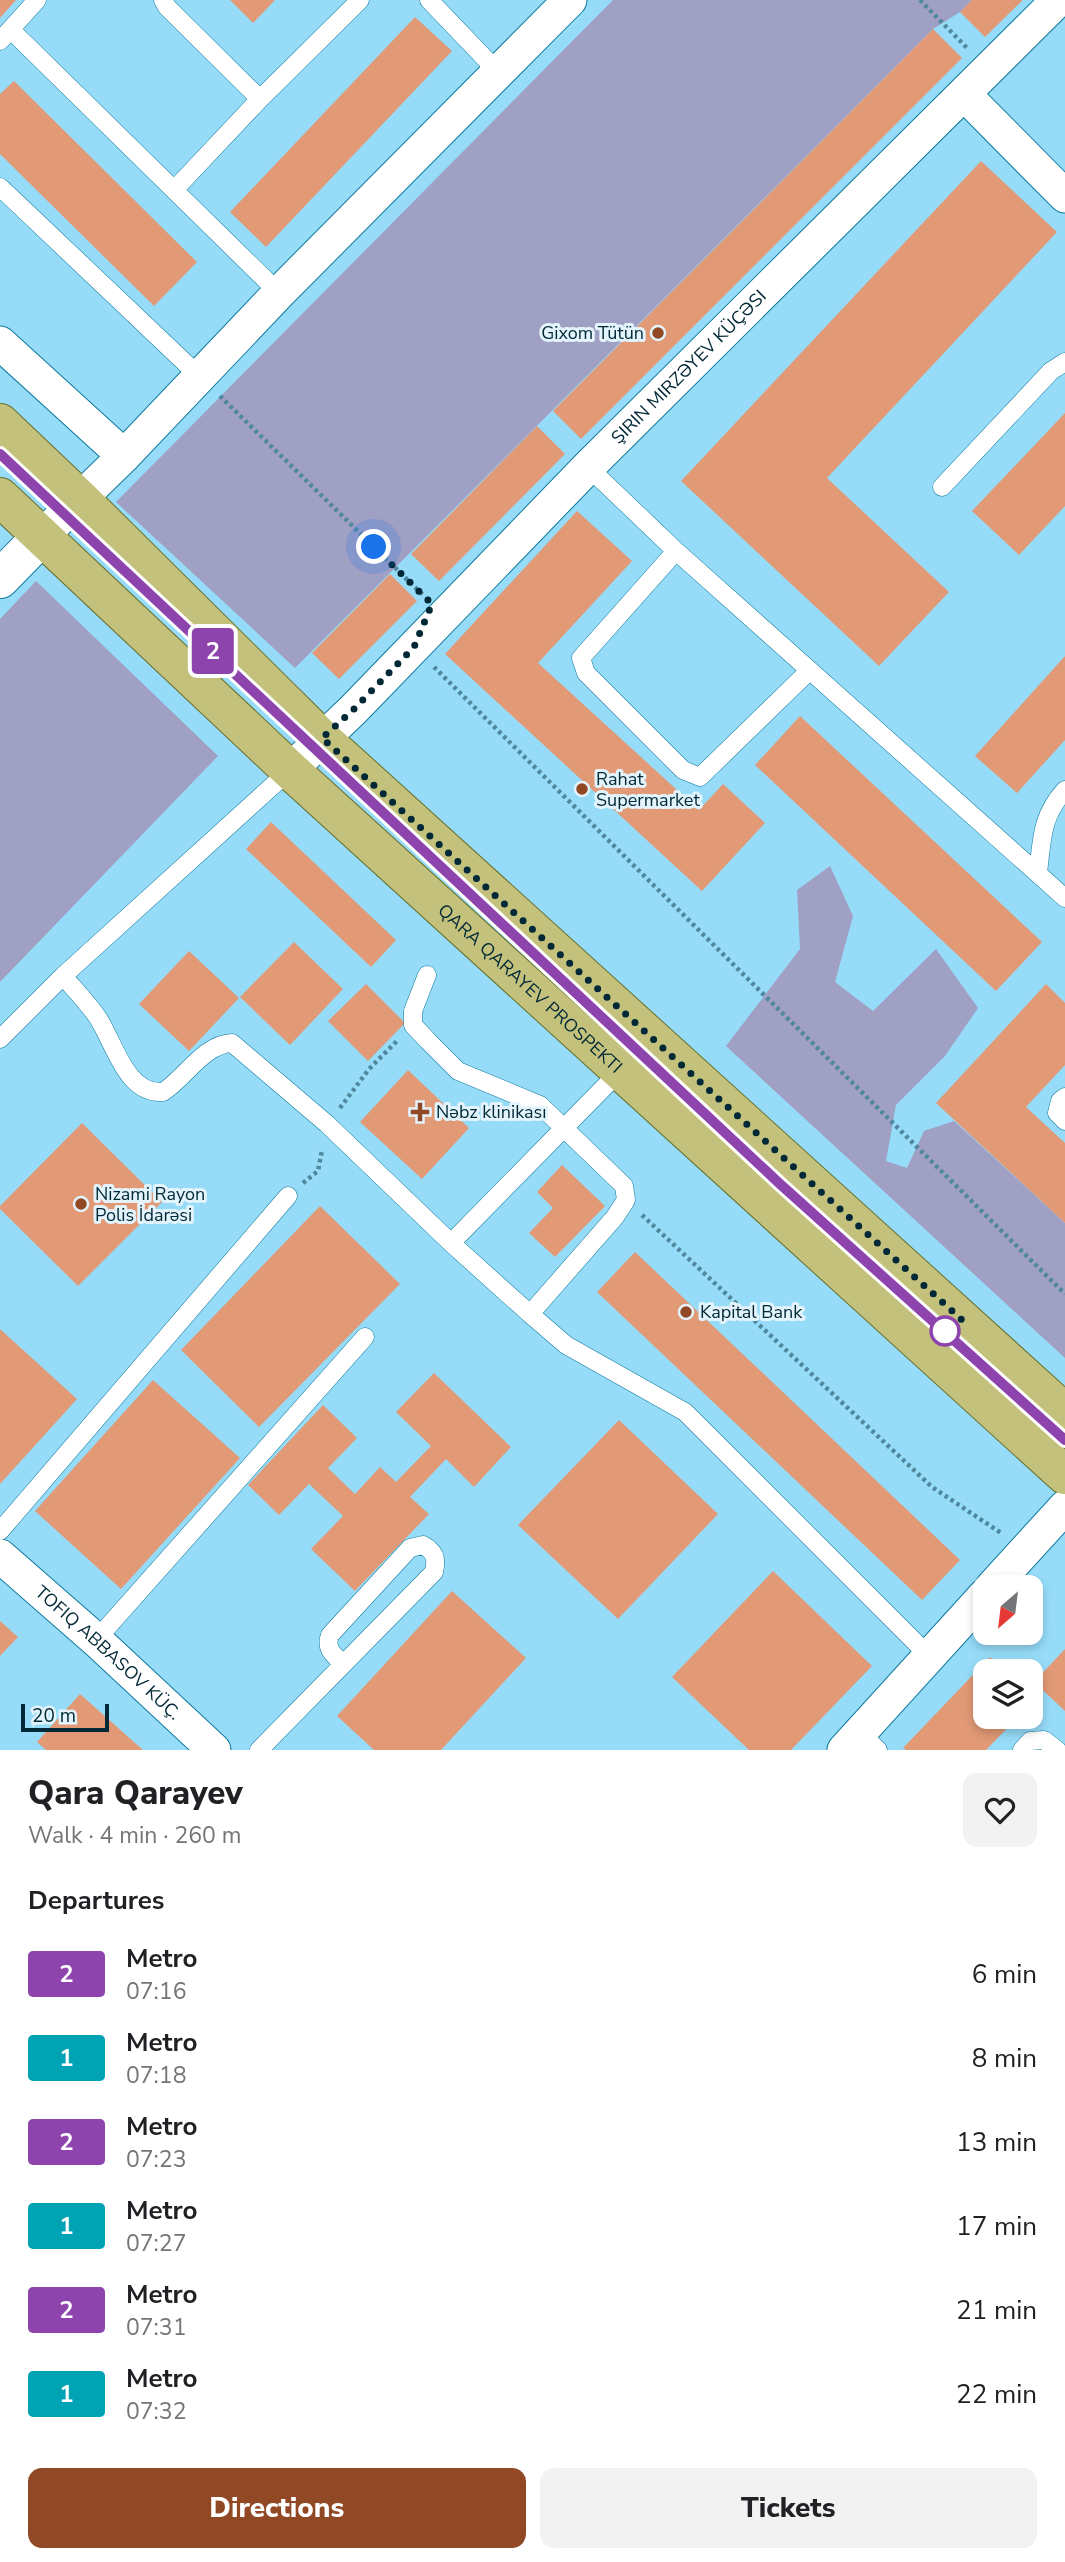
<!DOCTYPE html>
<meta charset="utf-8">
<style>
:root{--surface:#fff;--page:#f2f2f2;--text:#202124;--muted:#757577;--accent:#904924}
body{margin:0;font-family:"Nunito Sans",sans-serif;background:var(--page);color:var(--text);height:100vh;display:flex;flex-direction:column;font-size:26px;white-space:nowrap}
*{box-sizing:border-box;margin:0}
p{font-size:23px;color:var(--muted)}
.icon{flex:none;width:38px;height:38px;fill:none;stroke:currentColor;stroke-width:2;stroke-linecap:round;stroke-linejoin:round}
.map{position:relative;height:1750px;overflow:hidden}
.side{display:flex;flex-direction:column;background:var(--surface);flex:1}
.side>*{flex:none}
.badge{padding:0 14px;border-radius:5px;font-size:24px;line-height:46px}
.needle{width:46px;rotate:208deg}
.controls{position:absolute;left:973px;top:1575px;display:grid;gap:14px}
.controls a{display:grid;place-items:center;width:70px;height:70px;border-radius:14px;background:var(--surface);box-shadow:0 4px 10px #0003;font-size:35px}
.scale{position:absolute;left:21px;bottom:18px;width:88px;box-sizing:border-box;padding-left:7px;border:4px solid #002836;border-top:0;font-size:19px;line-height:24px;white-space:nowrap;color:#002836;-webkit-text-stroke:5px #e4f4fc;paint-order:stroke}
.you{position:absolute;width:35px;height:35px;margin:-18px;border:5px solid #fff;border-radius:50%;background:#1a73e8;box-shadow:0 0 0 10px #1a73e833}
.map>.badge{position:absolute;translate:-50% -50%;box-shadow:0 0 0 4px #fff}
h2{padding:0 28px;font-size:26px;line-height:63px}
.round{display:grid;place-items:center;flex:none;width:74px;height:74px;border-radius:14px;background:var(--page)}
.headline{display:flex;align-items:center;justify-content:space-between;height:119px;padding:0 28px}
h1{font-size:33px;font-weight:800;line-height:52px}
.primary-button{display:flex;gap:14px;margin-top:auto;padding:14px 28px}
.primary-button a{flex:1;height:80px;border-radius:14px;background:var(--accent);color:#fff;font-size:28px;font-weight:800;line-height:80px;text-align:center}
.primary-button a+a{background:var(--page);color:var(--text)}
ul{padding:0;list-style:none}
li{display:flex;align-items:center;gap:21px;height:84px;padding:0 28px}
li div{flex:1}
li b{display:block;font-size:26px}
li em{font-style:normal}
li .badge{min-width:77px;font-weight:700;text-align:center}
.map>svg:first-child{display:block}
.green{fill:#a09fc4}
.building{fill:#e29976}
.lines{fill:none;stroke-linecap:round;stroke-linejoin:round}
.lane-casing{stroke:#0d7a9c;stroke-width:19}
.street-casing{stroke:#0d7a9c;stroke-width:35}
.secondary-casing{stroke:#0d7a9c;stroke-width:40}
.primary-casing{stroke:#66702a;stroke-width:40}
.path{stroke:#4f879d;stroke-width:4.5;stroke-dasharray:3.5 3.5;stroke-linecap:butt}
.lane{stroke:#fff;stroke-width:18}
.street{stroke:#fff;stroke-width:33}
.secondary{stroke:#fff;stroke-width:38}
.primary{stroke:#c4c17c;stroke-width:38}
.line-casing{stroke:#fff;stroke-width:16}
.line{stroke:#8e44ad;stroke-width:10}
.walk{stroke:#002836;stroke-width:7;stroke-dasharray:0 12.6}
.poi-dot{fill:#904924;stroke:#e4f4fc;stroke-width:2.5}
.stop-dot{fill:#fff;stroke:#8e44ad;stroke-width:3.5}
.labels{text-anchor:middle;stroke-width:6;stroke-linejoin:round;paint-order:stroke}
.poi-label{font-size:18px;fill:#002836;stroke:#e4f4fc;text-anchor:start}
.street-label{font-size:18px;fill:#002836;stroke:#e4f4fc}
</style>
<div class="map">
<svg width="1065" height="1750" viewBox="0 0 1065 1750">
<rect width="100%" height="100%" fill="#96dcf9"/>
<path class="green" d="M 613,0 L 972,0 L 960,12 L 933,29 L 295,668 L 116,502 Z
M 36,581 L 218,756 L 0,982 L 0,619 Z
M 830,866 L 853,916 L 835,982 L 873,1011 L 936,949 L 978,1008 L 945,1056 L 896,1105 L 886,1161 L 907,1168 L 924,1131 L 954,1121 L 1065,1223 L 1065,1358 L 726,1046 L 800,949 L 797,890 Z"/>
<path class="building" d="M 0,0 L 16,0 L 0,18 Z
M 230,0 L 275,0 L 253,23 Z
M 972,0 L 1023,0 L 985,37 L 960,12 Z
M 415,17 L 452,51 L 266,247 L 230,212 Z
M 933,29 L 962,58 L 581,439 L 553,411 Z
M 14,81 L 197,262 L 154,306 L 0,154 L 0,94 Z
M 981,161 L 1057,232 L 827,478 L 949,592 L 879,666 L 681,481 Z
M 1065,413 L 1065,506 L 1019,555 L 972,511 Z
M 537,426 L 565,454 L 439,581 L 411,554 Z
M 577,511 L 632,561 L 538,663 L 699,810 L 723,784 L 765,823 L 702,891 L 445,654 Z
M 390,574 L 417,601 L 339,679 L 312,653 Z
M 1065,656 L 1065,740 L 1017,793 L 975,756 Z
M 800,716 L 1042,942 L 996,991 L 755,765 Z
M 271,822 L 396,940 L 371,967 L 246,849 Z
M 294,942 L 343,989 L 290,1045 L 240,997 Z
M 189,951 L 239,998 L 189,1051 L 139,1004 Z
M 366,984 L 405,1023 L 368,1061 L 328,1021 Z
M 1046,984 L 1065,1003 L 1065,1065 L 1026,1107 L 1065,1143 L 1065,1223 L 936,1103 Z
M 408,1070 L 469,1128 L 422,1179 L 360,1122 Z
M 82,1123 L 162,1202 L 78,1286 L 0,1209 L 0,1206 Z
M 562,1165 L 605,1206 L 555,1257 L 529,1233 L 553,1208 L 537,1192 Z
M 320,1206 L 400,1284 L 259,1427 L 181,1350 Z
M 635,1252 L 960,1560 L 922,1600 L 597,1292 Z
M 0,1329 L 77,1399 L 0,1484 Z
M 434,1373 L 511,1447 L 474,1487 L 446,1459 L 410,1497 L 429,1514 L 355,1591 L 311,1549 L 343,1516 L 309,1484 L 279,1515 L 248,1485 L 323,1405 L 357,1438 L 328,1468 L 355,1494 L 380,1467 L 396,1482 L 431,1446 L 396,1412 Z
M 153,1380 L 240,1458 L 121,1589 L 35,1511 Z
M 619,1420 L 718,1514 L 618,1619 L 518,1525 Z
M 773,1571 L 872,1666 L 791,1750 L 749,1750 L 672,1677 Z
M 452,1591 L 526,1658 L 441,1750 L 374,1750 L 337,1716 Z
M 0,1621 L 18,1637 L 0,1656 Z
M 1065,1649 L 1065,1711 L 1034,1682 Z
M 990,1657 L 1005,1671 L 985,1671 L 985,1717 L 1018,1717 L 986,1750 L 906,1750 L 903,1748 Z
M 80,1694 L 143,1750 L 46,1750 L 37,1742 Z"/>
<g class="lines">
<defs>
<path id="lane" d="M 163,0 L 167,7 L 260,99
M 429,0 L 497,71
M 11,30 L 279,293
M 0,41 L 37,0
M 0,187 L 199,376
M 175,189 L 260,99 L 360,0
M 588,467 L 676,551 L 1065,898
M 942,487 L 1051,371 L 1065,362
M 676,551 L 581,658 L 586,673 L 683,770 L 700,777 L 809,671
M 1038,873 C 1042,840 1041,816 1065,790
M 427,975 L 413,1011 L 413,1025 L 428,1041 L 458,1071 L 540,1105 L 624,1186 L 626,1200 L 615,1217 L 530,1314 L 566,1345 L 685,1412 L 929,1656
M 63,976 C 75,990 88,1003 98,1018 C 114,1042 126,1095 163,1092 C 185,1078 204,1044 232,1043 L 327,1124 L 451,1243 L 621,1070
M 0,1039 L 63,976 L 290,770
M 1065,1097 L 1060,1101 L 1057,1113 L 1065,1121
M 451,1243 L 530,1314
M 0,1531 L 288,1196
M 96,1640 L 365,1337
M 860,1733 L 878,1750
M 259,1750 L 434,1572 C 437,1558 435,1552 423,1545 L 410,1548 L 330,1635 C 325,1649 333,1654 343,1664
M 1022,1750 L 1030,1741 L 1044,1740 L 1057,1750"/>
<g id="street">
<path d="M 964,94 L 1065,196"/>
<path d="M 0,343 L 124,456"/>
<path d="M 42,536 L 124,456 L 279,293 L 570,0"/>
<path id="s1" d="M 290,770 L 353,710 L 588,467 L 1058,0"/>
<path id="s2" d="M 0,1556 L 96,1640 L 214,1750"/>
<path d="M 992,1587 L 1065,1507"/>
<path d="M 844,1750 L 985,1595"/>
</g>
<path id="secondary" d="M 0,579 L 42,536"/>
<g id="primary">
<path d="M 0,423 L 81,500 L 322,739 L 1065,1413"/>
<path id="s3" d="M 0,497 L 290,770 L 1065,1475"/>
</g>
</defs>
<use href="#lane" class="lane-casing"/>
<use href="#street" class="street-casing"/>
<use href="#secondary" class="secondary-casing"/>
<use href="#primary" class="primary-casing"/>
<path class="path" d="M 920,0 L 968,49
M 220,396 L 424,596
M 434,667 L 1065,1294
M 340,1108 L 369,1069 L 398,1040
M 303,1183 L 318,1171 L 322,1150
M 642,1215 L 932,1487 L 1001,1533"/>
<use href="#lane" class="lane"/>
<use href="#street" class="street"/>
<use href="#secondary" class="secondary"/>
<use href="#primary" class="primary"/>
</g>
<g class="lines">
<defs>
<path id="line" d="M 0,454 L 780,1184 L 1065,1440"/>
</defs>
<use href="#line" class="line-casing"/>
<use href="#line" class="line"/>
<path class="walk" d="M 374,547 L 432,604 L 414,647 L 353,710 L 322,738 L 962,1320 L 945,1331"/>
</g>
<g class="poi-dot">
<circle cx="658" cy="333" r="7"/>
<circle cx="582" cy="789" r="7"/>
<path d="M416.5 1101.5h7v7h7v7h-7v7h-7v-7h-7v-7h7z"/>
<circle cx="81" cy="1204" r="7"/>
<circle cx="686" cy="1312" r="7"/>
</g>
<circle class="stop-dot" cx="945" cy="1331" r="14"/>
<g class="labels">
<g class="poi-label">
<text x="644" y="339" text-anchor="end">Gixom Tütün</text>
<text x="596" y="785">Rahat<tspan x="596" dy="21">Supermarket</tspan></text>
<text x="436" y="1118">Nəbz klinikası</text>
<text x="95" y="1200">Nizami Rayon<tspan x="95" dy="21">Polis İdarəsi</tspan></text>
<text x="700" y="1318">Kapital Bank</text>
</g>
<g class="street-label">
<text dy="6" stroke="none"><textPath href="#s1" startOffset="567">ŞIRIN MIRZƏYEV KÜÇƏSI</textPath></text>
<text dy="6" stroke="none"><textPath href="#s3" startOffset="723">QARA QARAYEV PROSPEKTI</textPath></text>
<text dy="6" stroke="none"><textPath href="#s2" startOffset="145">TOFIQ ABBASOV KÜÇ.</textPath></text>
</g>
</g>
</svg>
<div class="controls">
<a><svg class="needle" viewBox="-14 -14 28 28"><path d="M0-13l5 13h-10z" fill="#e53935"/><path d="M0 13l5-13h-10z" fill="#757577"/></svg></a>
<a><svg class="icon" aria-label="layers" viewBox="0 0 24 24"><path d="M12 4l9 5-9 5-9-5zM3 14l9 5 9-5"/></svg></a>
</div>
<div class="scale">20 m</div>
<div class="you" style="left:374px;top:547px"></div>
<b class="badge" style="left:213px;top:651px;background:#8e44ad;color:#fff">2</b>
</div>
<section class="side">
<div class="headline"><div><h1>Qara Qarayev</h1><p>Walk · 4 min · 260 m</p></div><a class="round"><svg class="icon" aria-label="heart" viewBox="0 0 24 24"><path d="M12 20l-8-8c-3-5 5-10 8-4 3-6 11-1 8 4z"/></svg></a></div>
<h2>Departures</h2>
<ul>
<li><span class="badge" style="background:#8e44ad;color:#fff">2</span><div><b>Metro</b><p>07:16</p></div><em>6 min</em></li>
<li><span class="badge" style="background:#00a3b4;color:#fff">1</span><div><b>Metro</b><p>07:18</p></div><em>8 min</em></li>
<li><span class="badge" style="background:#8e44ad;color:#fff">2</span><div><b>Metro</b><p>07:23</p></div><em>13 min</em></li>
<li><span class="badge" style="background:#00a3b4;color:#fff">1</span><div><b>Metro</b><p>07:27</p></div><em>17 min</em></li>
<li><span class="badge" style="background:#8e44ad;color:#fff">2</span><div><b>Metro</b><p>07:31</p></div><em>21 min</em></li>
<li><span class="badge" style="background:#00a3b4;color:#fff">1</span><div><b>Metro</b><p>07:32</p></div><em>22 min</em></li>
</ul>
<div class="primary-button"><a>Directions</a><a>Tickets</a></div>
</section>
